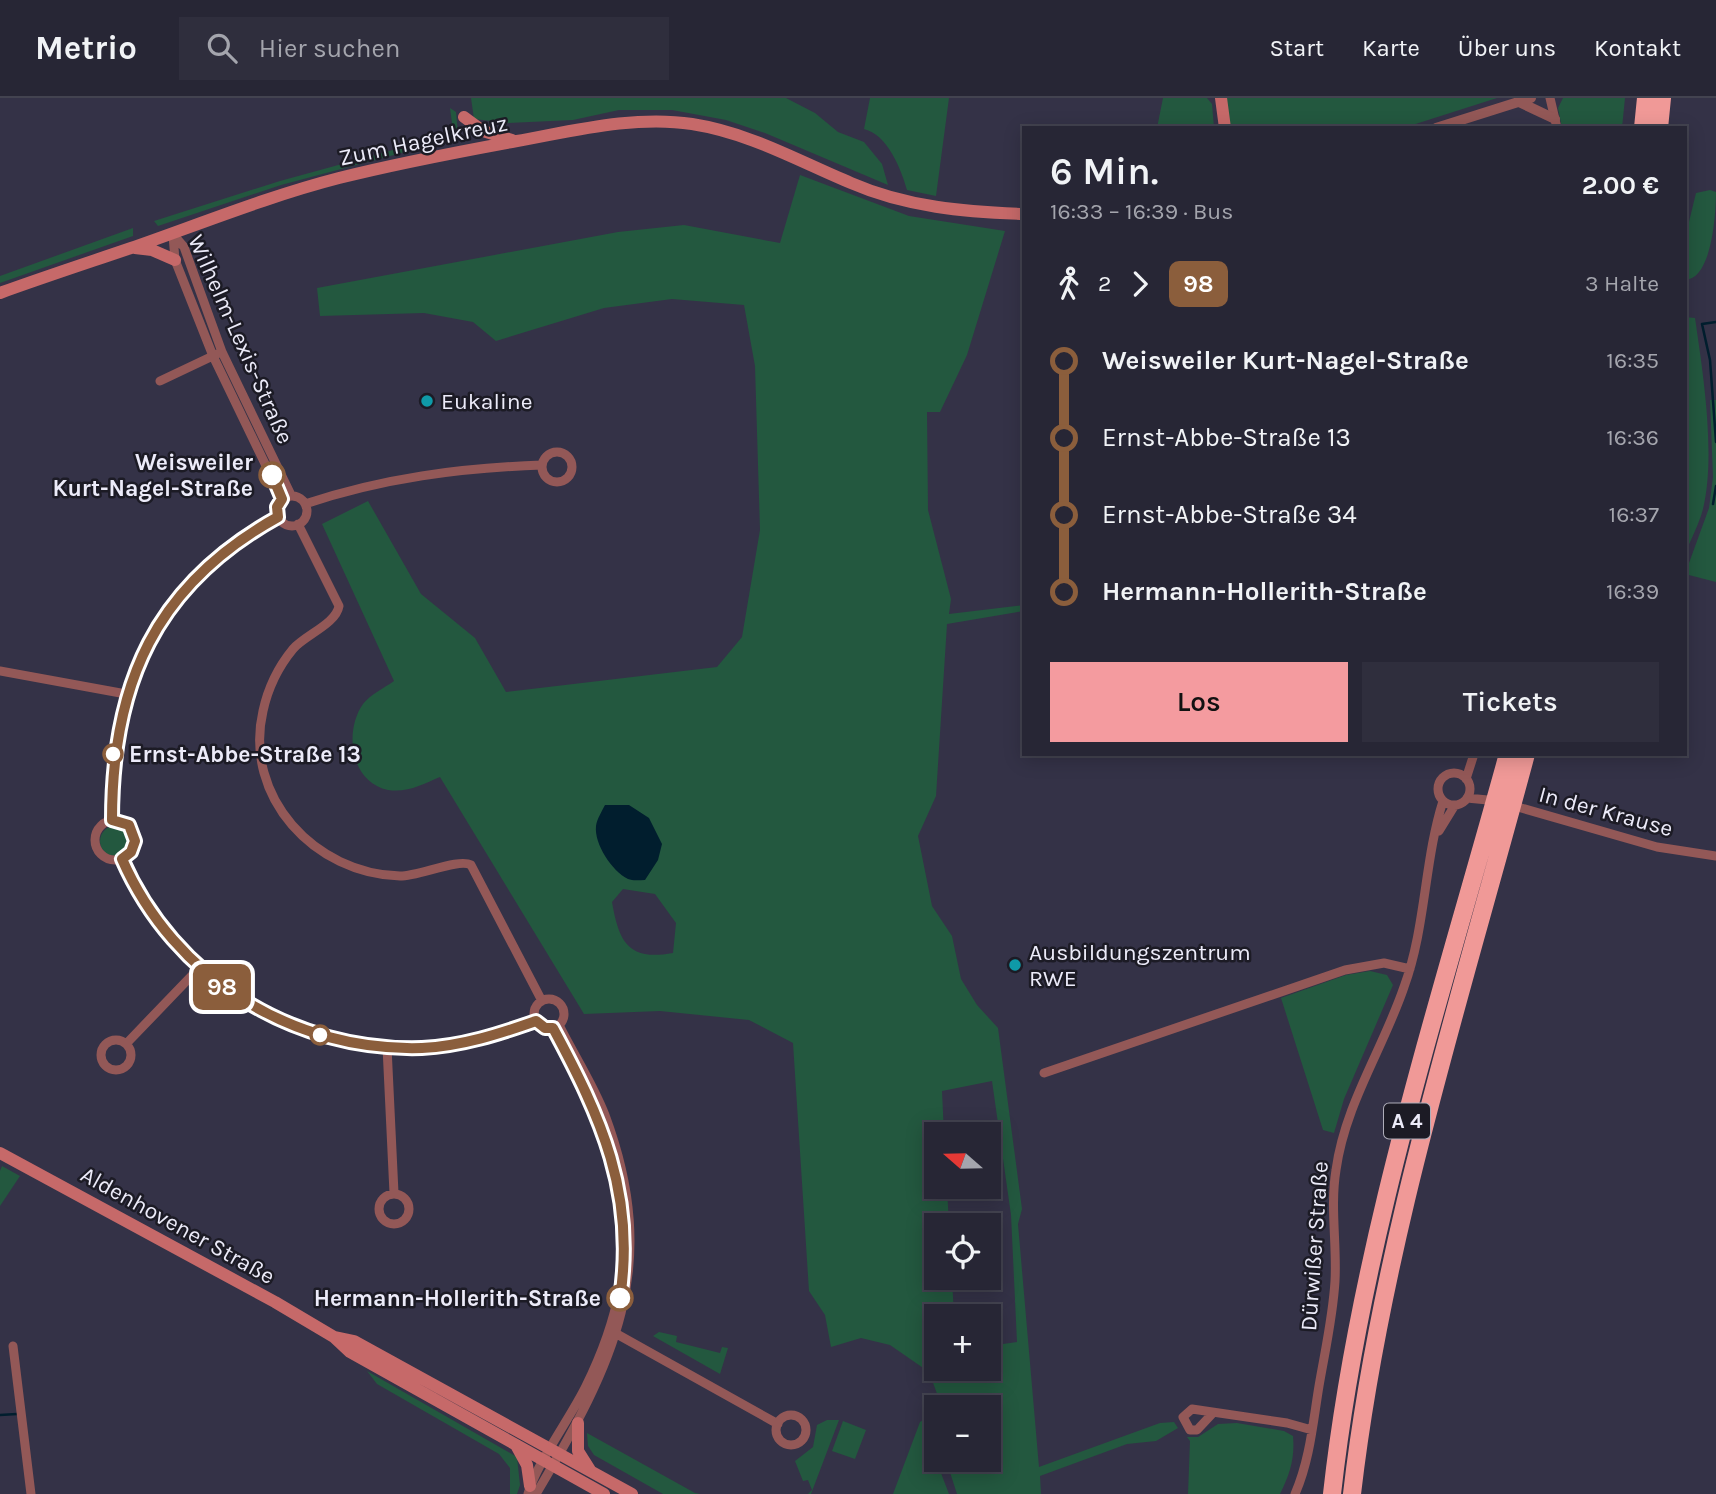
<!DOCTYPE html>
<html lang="de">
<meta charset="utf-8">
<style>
:root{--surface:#272635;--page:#2f2e3d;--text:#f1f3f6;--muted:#a4a5ad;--line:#434350;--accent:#f49b9f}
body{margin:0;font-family:Karla,sans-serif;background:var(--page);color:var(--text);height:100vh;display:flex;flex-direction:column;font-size:26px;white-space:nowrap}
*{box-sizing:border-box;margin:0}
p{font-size:23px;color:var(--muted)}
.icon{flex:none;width:38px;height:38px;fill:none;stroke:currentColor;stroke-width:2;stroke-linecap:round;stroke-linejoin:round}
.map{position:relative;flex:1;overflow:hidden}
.side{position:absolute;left:1022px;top:28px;width:665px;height:630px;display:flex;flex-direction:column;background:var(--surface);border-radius:0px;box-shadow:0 4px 18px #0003,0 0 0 2px var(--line)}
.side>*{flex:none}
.badge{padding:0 14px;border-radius:10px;font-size:24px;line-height:46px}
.needle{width:46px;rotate:290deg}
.buttons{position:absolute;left:924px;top:1024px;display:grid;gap:14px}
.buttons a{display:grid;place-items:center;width:77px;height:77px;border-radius:0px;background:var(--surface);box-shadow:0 4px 18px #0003,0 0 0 2px var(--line);font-size:35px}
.map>.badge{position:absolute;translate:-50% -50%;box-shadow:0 0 0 4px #fff}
.legs{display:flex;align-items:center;gap:10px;height:77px;padding:0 28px;font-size:23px}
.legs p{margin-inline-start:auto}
.overview{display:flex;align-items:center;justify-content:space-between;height:119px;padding:0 28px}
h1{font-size:38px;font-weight:600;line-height:52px}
.primary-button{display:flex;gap:14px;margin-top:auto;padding:14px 28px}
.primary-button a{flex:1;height:80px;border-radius:0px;background:var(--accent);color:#111;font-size:28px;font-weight:600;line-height:80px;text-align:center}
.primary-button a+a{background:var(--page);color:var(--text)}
ul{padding:0 28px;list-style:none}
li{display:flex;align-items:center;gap:24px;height:77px;font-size:26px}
li i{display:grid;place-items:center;width:10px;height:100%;margin:0 9px;background:currentColor}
li i::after{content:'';width:18px;height:18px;margin:-9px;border:5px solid;border-radius:50%;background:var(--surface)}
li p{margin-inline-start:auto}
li:first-child i{background:linear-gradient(#0000 50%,currentColor 0)}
li:last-child i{background:linear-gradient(currentColor 50%,#0000 0)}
header{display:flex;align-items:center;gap:42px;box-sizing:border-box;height:98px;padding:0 35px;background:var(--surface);border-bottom:2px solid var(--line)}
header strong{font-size:33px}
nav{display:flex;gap:38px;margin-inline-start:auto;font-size:24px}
.search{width:490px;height:63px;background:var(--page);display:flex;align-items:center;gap:18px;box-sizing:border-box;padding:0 24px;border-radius:0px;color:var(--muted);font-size:26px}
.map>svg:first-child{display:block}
.green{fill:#23583f;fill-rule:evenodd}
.water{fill:#011e2e}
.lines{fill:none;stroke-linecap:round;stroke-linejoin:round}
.stream{stroke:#011e2e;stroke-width:2.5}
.minor{stroke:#935857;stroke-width:9}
.tertiary{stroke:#935857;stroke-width:10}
.secondary{stroke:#c66969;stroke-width:12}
.motorway{stroke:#f09997;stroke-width:18}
.line-1-casing{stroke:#fff;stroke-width:16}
.line-1{stroke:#8b5e3c;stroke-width:10}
.culture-dot{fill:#0f9aa8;stroke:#1c1b25;stroke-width:2.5}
.stop-1-dot{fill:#fff;stroke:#8b5e3c;stroke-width:3.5}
.labels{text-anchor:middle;stroke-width:5;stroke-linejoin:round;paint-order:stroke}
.shield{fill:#1c1b25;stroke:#aeadb9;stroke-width:2}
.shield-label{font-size:21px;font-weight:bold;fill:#ecebf9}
.street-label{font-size:23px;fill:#ecebf9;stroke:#1c1b25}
.poi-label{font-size:23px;fill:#ecebf9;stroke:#1c1b25;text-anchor:start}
.stop-label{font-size:23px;font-weight:bold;fill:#ecebf9;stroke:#1c1b25;text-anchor:end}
</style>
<header>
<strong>Metrio</strong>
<div class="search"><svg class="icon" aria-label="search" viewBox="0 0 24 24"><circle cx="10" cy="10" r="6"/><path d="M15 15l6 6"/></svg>Hier suchen</div>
<nav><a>Start</a><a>Karte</a><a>Über uns</a><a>Kontakt</a></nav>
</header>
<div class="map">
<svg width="1716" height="1396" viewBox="0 0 1716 1396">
<rect width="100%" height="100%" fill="#343247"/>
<path class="green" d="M 471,0 L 786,0 L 815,15 L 838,34 L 864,44 L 882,66 L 888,87 L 765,35 L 726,22 L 672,12 L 619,12 L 573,22 L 508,25 L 474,21 Z
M 870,0 L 949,0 L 936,98 L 907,92 C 901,71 888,37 864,31 Z
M 1163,0 L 1207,0 L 1212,6 L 1214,30 L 1157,30 Z
M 1226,0 L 1497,0 L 1403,30 L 1231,30 Z
M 1563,0 L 1625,0 L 1622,30 L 1562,30 L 1558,10 Z
M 450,10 L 456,14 L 458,35 L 439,45 L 281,87 L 158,128 L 154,123 L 280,83 L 444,38 L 452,25 Z
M 800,77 L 909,118 L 1005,133 L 967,257 L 940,314 L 927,314 L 928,412 L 951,501 L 949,516 L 1024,507 L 1024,513 L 947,526 L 936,698 L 918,738 L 932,808 L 952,838 L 961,881 L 977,907 L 998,930 L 1022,1111 L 1018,1126 L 1039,1369 L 1160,1325 L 1174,1324 L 1178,1330 L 1156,1343 L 1127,1346 L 1040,1378 L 1041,1396 L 957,1396 L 946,1362 L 989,1362 L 989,1309 L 942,1309 L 929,1274 L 890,1247 L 861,1240 L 831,1249 L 825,1217 L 809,1193 L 793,945 L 749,922 L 660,913 L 584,916 L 440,679 C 423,686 408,695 388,692 C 350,684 344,633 363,606 C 370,597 384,590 394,583 L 322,426 L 368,403 L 421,496 L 475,540 L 506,594 L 717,569 L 742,539 L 760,432 L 755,268 L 744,207 L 672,201 L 604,210 L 496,243 L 473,224 L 424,215 L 320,218 L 317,190 L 618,134 L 684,127 L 780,145 ZM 623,791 L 655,796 L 676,825 L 673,855 C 629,863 619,845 612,804 ZM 992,983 L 1011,1117 L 1017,1244 L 989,1248 L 989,1270 L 936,1270 L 936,1218 L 954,1218 L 952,1180 L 936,1180 L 936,1127 L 949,1127 L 947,1089 L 936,1088 L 936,1036 L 944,1036 L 942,993 Z
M 1710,92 L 1716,94 C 1716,116 1712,181 1685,182 L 1689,156 L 1686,136 L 1696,95 Z
M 133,130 L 133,138 L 0,185 L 0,178 Z
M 1685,219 L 1695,220 C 1703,275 1716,357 1703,411 C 1699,426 1691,441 1685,456 Z
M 1710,302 L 1716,302 L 1716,484 L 1685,476 L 1709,410 L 1713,379 Z
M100 743a15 15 0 1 1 30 0a15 15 0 1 1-30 0Z
M 1370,873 L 1387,877 L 1393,887 L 1344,1001 L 1334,1035 L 1323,1032 L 1281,900 L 1346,877 Z
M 2,1068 L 20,1078 L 0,1108 L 0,1073 Z
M 659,1234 L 677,1238 L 676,1244 L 720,1255 L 722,1249 L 728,1250 L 720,1276 L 653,1238 Z
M 367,1273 L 517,1359 L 520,1387 L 517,1396 L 510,1396 L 510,1370 L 499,1356 L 377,1286 Z
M 933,1315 L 936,1362 L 949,1396 L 893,1396 L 920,1324 Z
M 827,1322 L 839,1322 L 811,1396 L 808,1396 L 812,1392 L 808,1382 L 803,1383 L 795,1363 L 813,1349 L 817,1327 Z
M 843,1323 L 866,1332 L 855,1361 L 832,1353 Z
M 1237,1325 L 1284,1333 L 1293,1338 C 1295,1360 1290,1376 1280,1396 L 1188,1396 L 1190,1343 L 1187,1339 L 1198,1339 L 1218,1326 Z
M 587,1335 L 695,1395 L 700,1396 L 663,1396 L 594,1357 L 588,1348 Z"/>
<path class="water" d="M 605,707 L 629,707 L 649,720 L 662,746 L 658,762 L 645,782 C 639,782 633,783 628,781 C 612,773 594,746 596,728 C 597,721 602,713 605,707 Z"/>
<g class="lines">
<path class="stream" d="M 1716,224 L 1702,226 L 1710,262 L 1716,344
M 1713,406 L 1716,388
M 0,1317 L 17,1316"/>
<path class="minor" d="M 1550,0 L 1557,30
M 172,135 L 184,149 L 222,254 L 291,397
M 173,137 L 175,162 L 213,258 L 282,401
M 160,283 L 217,256
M542 369a15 15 0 1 1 30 0a15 15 0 1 1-30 0Z
M277 413a15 15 0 1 1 30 0a15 15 0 1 1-30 0Z
M 305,406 C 383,380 460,370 542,367
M 298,426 L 339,508 C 336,526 305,537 293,551 C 279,568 268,590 263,613 C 243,699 315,776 400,778 C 419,778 459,760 471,767 L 542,903
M 0,573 L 126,596
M1438 691a16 16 0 1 1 32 0a16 16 0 1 1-32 0Z
M 1466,681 L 1474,656
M 1467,700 L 1498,703
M 1511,707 L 1657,749 L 1716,758
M 112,722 C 112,585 155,488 278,419
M95 742a20 20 0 1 1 40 0a20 20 0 1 1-40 0Z
M 1439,733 L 1455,707
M 122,761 C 173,880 293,954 422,950 C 462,948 499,936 536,923
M534 916a15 15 0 1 1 30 0a15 15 0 1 1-30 0Z
M101 957a15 15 0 1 1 30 0a15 15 0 1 1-30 0Z
M 126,946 L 199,870
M 387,949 L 394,1095
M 1044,975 L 1345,872 L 1384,865 L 1410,871
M379 1111a15 15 0 1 1 30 0a15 15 0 1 1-30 0Z
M 615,1235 L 778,1326
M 13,1248 L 31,1396
M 1212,1316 L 1197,1332 L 1190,1332 L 1183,1319 L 1192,1311 L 1287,1325 L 1312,1332
M776 1332a15 15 0 1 1 30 0a15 15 0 1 1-30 0Z
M 528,1396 C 536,1366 571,1319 586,1288 C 654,1150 623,1058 553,930
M 536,1396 C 614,1265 662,1170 605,1017 C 593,986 574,957 559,927
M 1295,1396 C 1310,1362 1313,1324 1319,1288 C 1325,1253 1333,1218 1335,1183 C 1337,1146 1330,1109 1336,1072 C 1345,1006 1383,951 1404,889 C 1426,829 1424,763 1443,703"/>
<path class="tertiary" d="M 1519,4 L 1555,21
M 1436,30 L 1531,0"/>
<path class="secondary" d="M 1221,0 L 1225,30
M 464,19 L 483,33 L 512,42
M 135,150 L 152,152 L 175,162
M 0,195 C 44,179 87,165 131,150 C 200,126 269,98 339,80 C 398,65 457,54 517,43 C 573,33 635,17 692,26 C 750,35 798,63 851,85 C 906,109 965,114 1024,116
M 0,1055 L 275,1204 L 334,1239 L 350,1254 L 604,1396
M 335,1239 L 354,1243 L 632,1396
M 578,1325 L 578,1353 L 590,1372
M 516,1347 L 527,1367 L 530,1388"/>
<path class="motorway" d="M 1643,30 L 1646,0
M 1659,30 L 1662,0
M 1332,1396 C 1360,1144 1441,900 1508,656
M 1352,1396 C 1381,1146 1461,899 1526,656"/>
</g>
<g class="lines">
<defs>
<path id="line-1" d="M 272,377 L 282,401 L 277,409 L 278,419 C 155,487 112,586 112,722 L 129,727 L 135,743 L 131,754 L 122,761 C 174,880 293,954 422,950 C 462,948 499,936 536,923 L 545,930 L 553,930 C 601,1019 636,1096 620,1200"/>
</defs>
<use href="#line-1" class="line-1-casing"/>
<use href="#line-1" class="line-1"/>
</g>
<g class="culture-dot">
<circle cx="427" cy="303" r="7"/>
<circle cx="1015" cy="867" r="7"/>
</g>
<g class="stop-1-dot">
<circle cx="272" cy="377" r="12"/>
<circle cx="113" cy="656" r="9"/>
<circle cx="320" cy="937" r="9"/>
<circle cx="620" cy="1200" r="12"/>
</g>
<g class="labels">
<rect class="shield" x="1384" y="1005.5" width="46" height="35" rx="5"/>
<g class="shield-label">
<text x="1407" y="1030">A 4</text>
</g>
<g class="street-label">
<text transform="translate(423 42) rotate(-12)" y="8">Zum Hagelkreuz</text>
<text transform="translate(241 241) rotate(66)" y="8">Wilhelm-Lexis-Straße</text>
<text transform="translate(1606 713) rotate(15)" y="8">In der Krause</text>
<text transform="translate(178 1127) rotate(29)" y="8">Aldenhovener Straße</text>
<text transform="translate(1314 1148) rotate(-86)" y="8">Dürwißer Straße</text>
</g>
<g class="poi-label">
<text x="441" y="311">Eukaline</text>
<text x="1029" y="862">Ausbildungszentrum<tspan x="1029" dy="26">RWE</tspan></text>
</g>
<g class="stop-label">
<text x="253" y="372">Weisweiler<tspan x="253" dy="26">Kurt-Nagel-Straße</tspan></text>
<text x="129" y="664" text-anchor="start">Ernst-Abbe-Straße 13</text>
<text x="601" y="1208">Hermann-Hollerith-Straße</text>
</g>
</g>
</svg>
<div class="buttons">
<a><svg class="needle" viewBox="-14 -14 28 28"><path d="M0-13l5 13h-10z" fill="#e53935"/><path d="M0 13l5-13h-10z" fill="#a4a5ad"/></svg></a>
<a><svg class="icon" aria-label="locate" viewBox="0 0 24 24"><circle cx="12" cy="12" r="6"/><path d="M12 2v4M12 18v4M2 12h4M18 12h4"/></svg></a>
<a>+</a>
<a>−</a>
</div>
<b class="badge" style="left:222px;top:889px;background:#8b5e3c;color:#fff">98</b>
<section class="side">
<div class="overview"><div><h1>6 Min.</h1><p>16:33 – 16:39 · Bus</p></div><b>2.00 €</b></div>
<div class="legs"><svg class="icon" aria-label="walk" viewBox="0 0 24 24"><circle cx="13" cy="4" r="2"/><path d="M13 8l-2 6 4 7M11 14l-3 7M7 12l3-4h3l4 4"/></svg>2<svg class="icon" aria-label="forward" viewBox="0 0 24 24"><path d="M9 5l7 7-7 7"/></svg><b class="badge" style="background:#8b5e3c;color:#fff">98</b><p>3 Halte</p></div>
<ul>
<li><i style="color:#8b5e3c"></i><b>Weisweiler Kurt-Nagel-Straße</b><p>16:35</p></li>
<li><i style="color:#8b5e3c"></i><span>Ernst-Abbe-Straße 13</span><p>16:36</p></li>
<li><i style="color:#8b5e3c"></i><span>Ernst-Abbe-Straße 34</span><p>16:37</p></li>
<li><i style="color:#8b5e3c"></i><b>Hermann-Hollerith-Straße</b><p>16:39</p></li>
</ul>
<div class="primary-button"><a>Los</a><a>Tickets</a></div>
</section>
</div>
